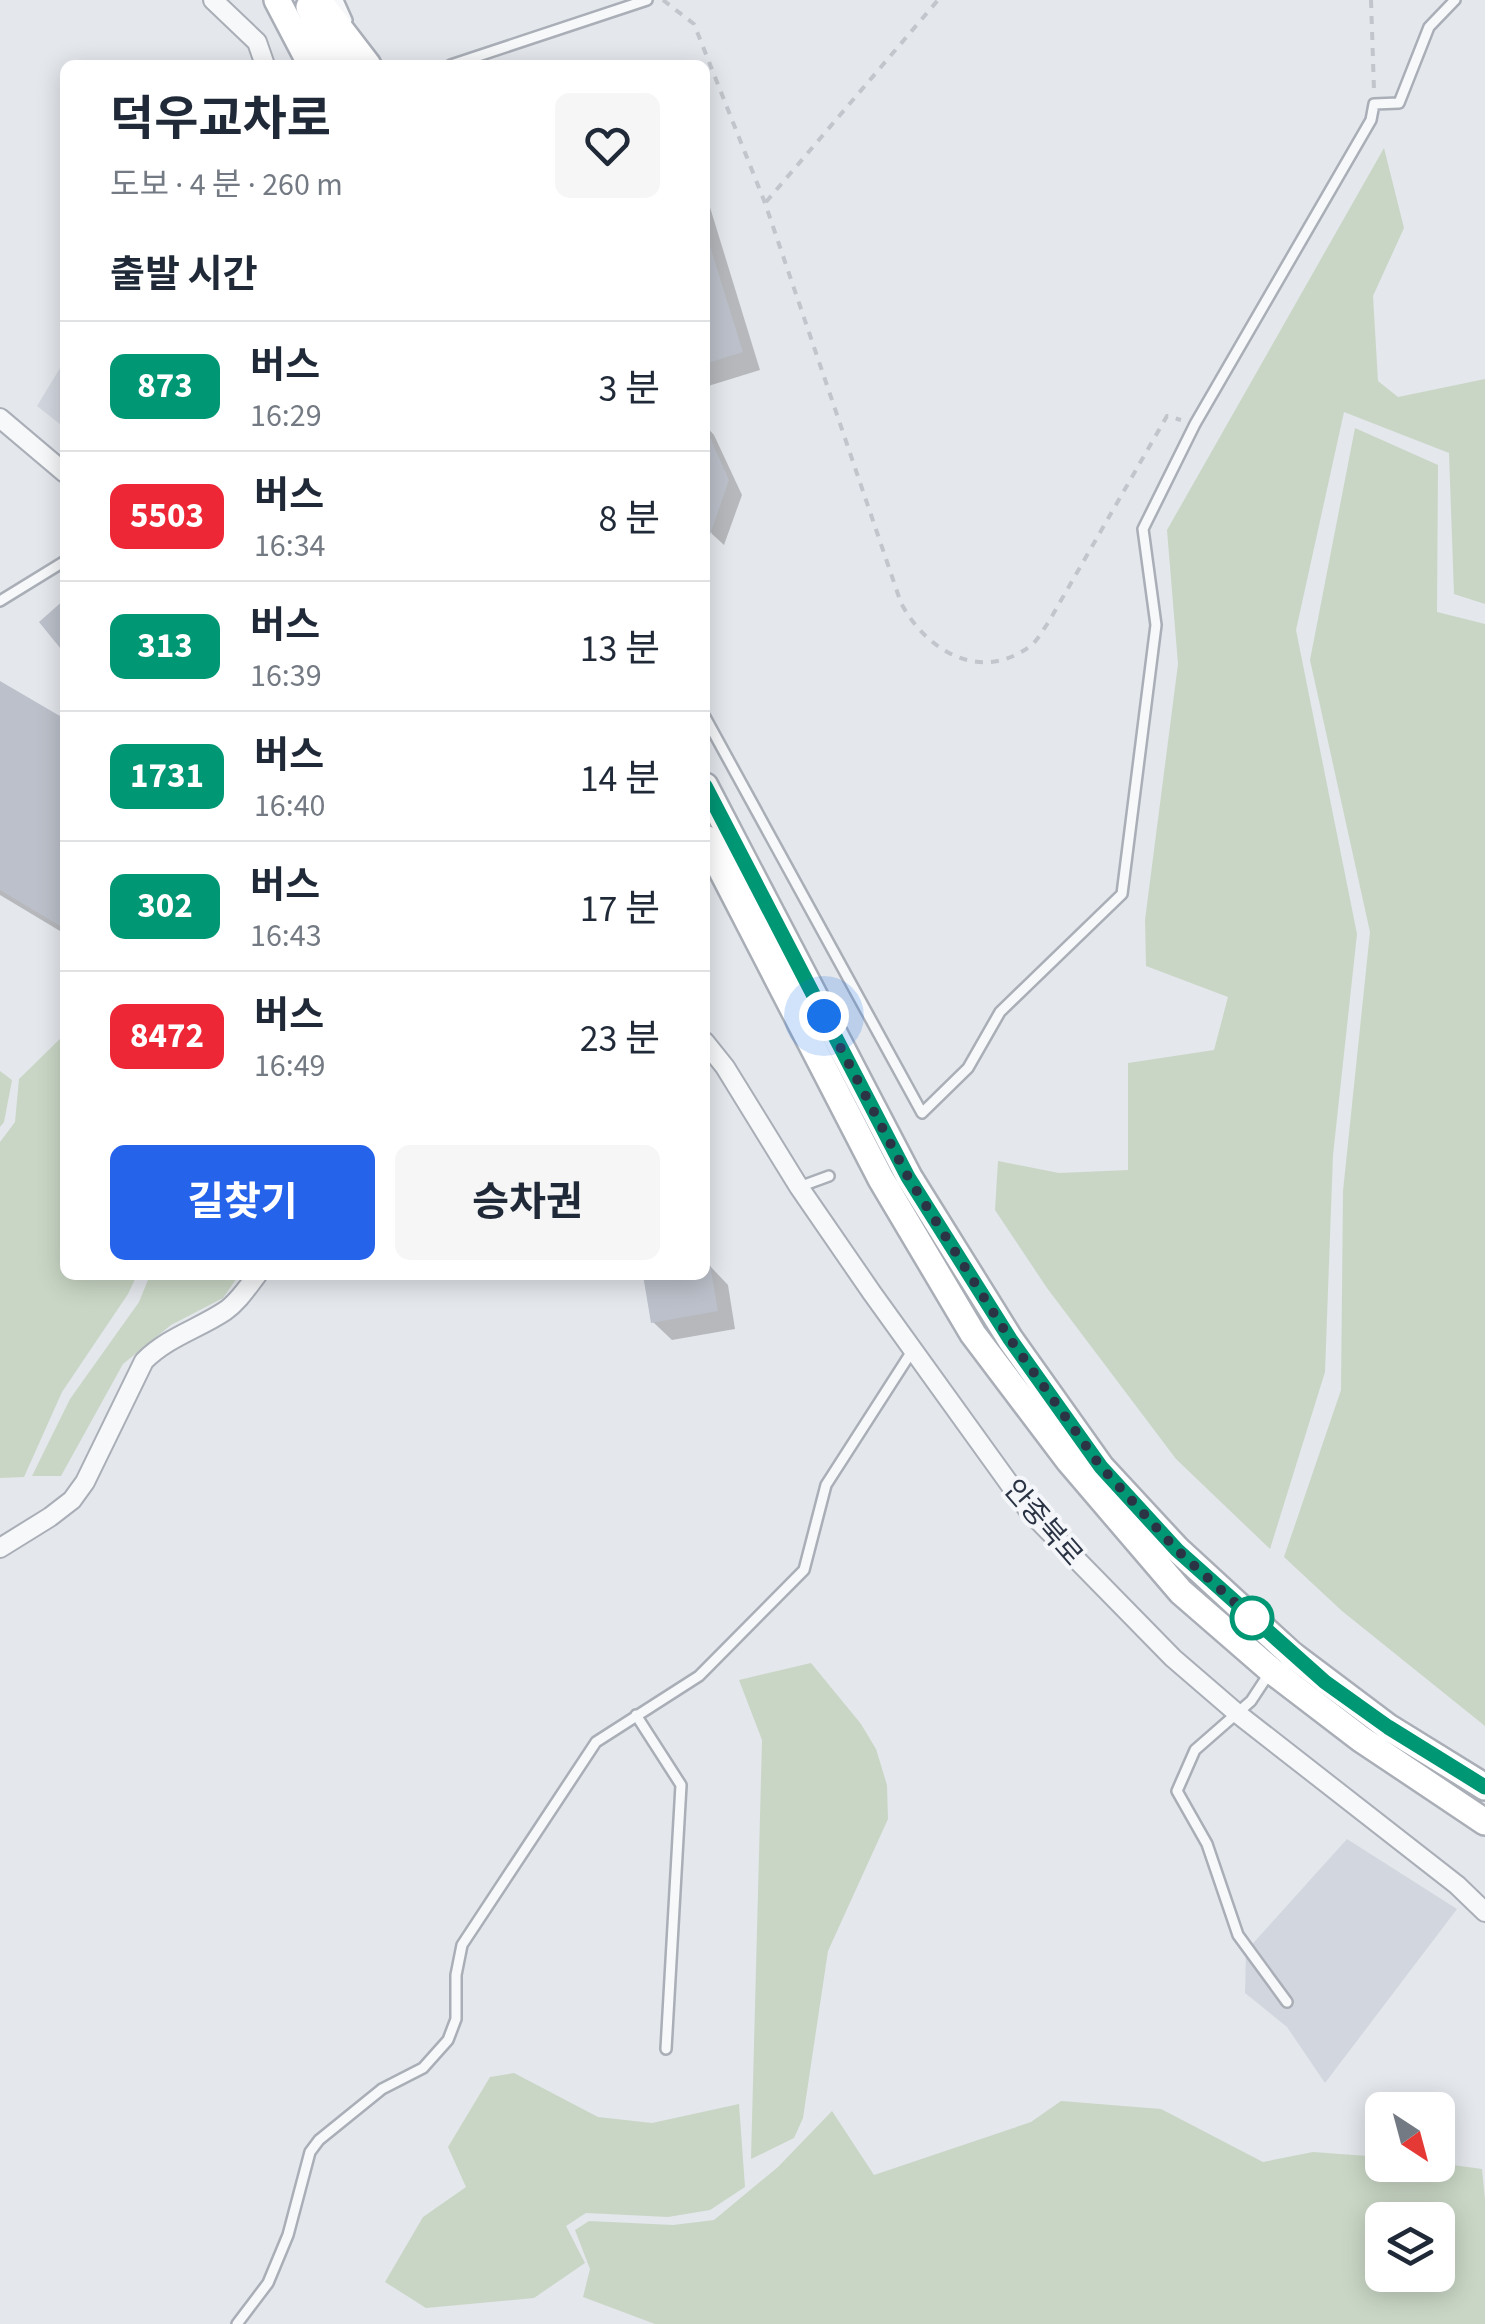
<!DOCTYPE html>
<html lang="ko">
<meta charset="utf-8">
<style>
:root{--surface:#fff;--page:#f6f6f7;--text:#1f2937;--muted:#747a83;--line:#e0e1e3;--accent:#2563eb}
body{margin:0;font-family:"Source Sans 3","Noto Sans KR",sans-serif;background:var(--page);color:var(--text);height:100vh;display:flex;flex-direction:column;font-size:38px;white-space:nowrap}
*{box-sizing:border-box;margin:0}
p{font-size:32px;color:var(--muted)}
.icon{flex:none;width:55px;height:55px;fill:none;stroke:currentColor;stroke-width:2;stroke-linecap:round;stroke-linejoin:round}
.map{position:relative;flex:1;overflow:hidden}
.side{position:absolute;left:60px;top:60px;width:650px;height:1220px;display:flex;flex-direction:column;background:var(--surface);border-radius:15px;box-shadow:0 5px 25px #0003}
.side>*{flex:none}
.badge{padding:0 20px;border-radius:15px;font-size:35px;line-height:65px}
.needle{width:65px;rotate:144deg}
.tools{position:absolute;left:1365px;top:2092px;display:grid;gap:20px}
.tools a{display:grid;place-items:center;width:90px;height:90px;border-radius:15px;background:var(--surface);box-shadow:0 5px 25px #0003;font-size:50px}
.you{position:absolute;width:50px;height:50px;margin:-25px;border:8px solid #fff;border-radius:50%;background:#1a73e8;box-shadow:0 0 0 15px #1a73e833}
.map>.badge{position:absolute;translate:-50% -50%;box-shadow:0 0 0 5px #fff}
h2{padding:0 50px;font-size:38px;line-height:90px}
.round{display:grid;place-items:center;flex:none;width:105px;height:105px;border-radius:15px;background:var(--page)}
.headline{display:flex;align-items:center;justify-content:space-between;height:170px;padding:0 50px}
h1{font-size:48px;font-weight:700;line-height:75px}
.action{display:flex;gap:20px;margin-top:auto;padding:20px 50px}
.action a{flex:1;height:115px;border-radius:15px;background:var(--accent);color:#fff;font-size:40px;font-weight:700;line-height:115px;text-align:center}
.action a+a{background:var(--page);color:var(--text)}
ul{padding:0;list-style:none}
li{display:flex;align-items:center;gap:30px;height:130px;padding:0 50px;border-top:2px solid var(--line)}
li div{flex:1}
li b{display:block;font-size:38px}
li em{font-style:normal}
li .badge{min-width:110px;font-weight:700;text-align:center}
.map>svg:first-child{display:block}
.built{fill:#d2d6de}
.green{fill:#c9d6c5;fill-rule:evenodd}
.shadow{fill:#0003}
.building{fill:#bbc0ca}
.lines{fill:none;stroke-linecap:round;stroke-linejoin:round}
.lane-casing{stroke:#a9aeb7;stroke-width:14}
.street-casing{stroke:#a9aeb7;stroke-width:22}
.secondary-casing{stroke:#a9aeb7;stroke-width:30}
.path{stroke:#c2c5cb;stroke-width:4;stroke-dasharray:8 8;stroke-linecap:butt}
.lane{stroke:#f7f8fa;stroke-width:9}
.street{stroke:#f7f8fa;stroke-width:18}
.secondary{stroke:#fff;stroke-width:25}
.line-casing{stroke:#fff;stroke-width:22}
.line{stroke:#009775;stroke-width:15}
.walk{stroke:#2b3445;stroke-width:10;stroke-dasharray:0 18}
.stop-dot{fill:#fff;stroke:#009775;stroke-width:5}
.labels{text-anchor:middle;stroke-width:8;stroke-linejoin:round;paint-order:stroke}
.street-label{font-size:28px;fill:#2b3445;stroke:#f4f6f9}
</style>
<div class="map">
<svg width="1485" height="2324" viewBox="0 0 1485 2324">
<rect width="100%" height="100%" fill="#e4e7ec"/>
<path class="built" d="M 65,360 L 65,428 L 37,406 Z
M 1347,1839 L 1457,1909 L 1325,2083 L 1287,2027 L 1245,1993 L 1246,1951 Z"/>
<path class="green" d="M 1384,148 L 1404,228 L 1373,296 L 1378,381 L 1398,397 L 1485,379 L 1485,604 L 1454,594 L 1449,453 L 1344,412 L 1296,630 L 1357,934 L 1333,1155 L 1325,1372 L 1270,1549 L 1176,1459 L 1047,1288 L 995,1210 L 998,1161 L 1059,1173 L 1128,1170 L 1128,1063 L 1214,1050 L 1228,997 L 1146,966 L 1145,920 L 1178,664 L 1167,530 Z
M 1355,428 L 1438,465 L 1437,612 L 1485,624 L 1485,1726 L 1342,1611 L 1284,1557 L 1341,1390 L 1343,1191 L 1370,932 L 1310,660 Z
M 65,1034 L 65,1275 L 137,1275 L 128,1294 L 62,1392 L 24,1477 L 0,1478 L 0,1142 L 15,1122 L 19,1079 Z
M 0,1071 L 12,1080 L 4,1122 L 0,1127 Z
M 150,1275 L 239,1275 L 223,1298 L 171,1325 L 123,1364 L 61,1476 L 32,1476 L 70,1399 L 139,1302 Z
M 811,1663 L 861,1724 L 876,1749 L 887,1785 L 888,1819 L 828,1951 L 803,2118 L 794,2138 L 751,2159 L 762,1740 L 739,1680 Z
M 514,2073 L 598,2117 L 652,2123 L 739,2104 L 745,2187 L 710,2210 L 668,2217 L 586,2213 L 566,2226 L 585,2263 L 534,2298 L 426,2308 L 385,2282 L 423,2217 L 466,2187 L 448,2147 L 490,2077 Z
M 1061,2101 L 1161,2109 L 1263,2162 L 1313,2152 L 1382,2157 L 1382,2165 L 1438,2163 L 1482,2169 L 1485,2200 L 1485,2324 L 655,2324 L 583,2297 L 590,2269 L 575,2230 L 589,2221 L 673,2225 L 714,2220 L 778,2167 L 832,2111 L 874,2175 L 1031,2122 ZM 1382,2220 L 1438,2220 L 1438,2275 L 1382,2275 Z"/>
<path class="shadow" d="M 705,191 L 760,370 L 705,387 Z
M 705,425 L 714,435 L 742,495 L 724,545 L 712,534 L 705,518 Z
M 0,684 L 65,722 L 65,934 L 0,895 Z
M 705,1260 L 706,1267 L 710,1266 L 728,1285 L 735,1329 L 672,1340 L 653,1322 L 645,1275 L 705,1275 Z"/>
<path class="building" d="M 705,230 L 743,352 L 705,364 Z
M 705,426 L 729,480 L 710,535 L 705,524 Z
M 65,599 L 65,654 L 39,622 Z
M 0,681 L 65,719 L 65,929 L 0,890 Z
M 710,1264 L 718,1311 L 651,1323 L 643,1275 L 705,1275 L 705,1265 Z"/>
<g class="lines">
<defs>
<path id="lane" d="M 338,0 L 347,20
M 451,65 L 647,0
M 0,601 L 65,561
M 705,717 L 922,1113 L 968,1068 L 1000,1012 L 1122,894 L 1156,625 L 1143,529 L 1195,424 L 1371,120 L 1374,104 L 1399,103 L 1429,27 L 1455,0
M 799,1187 L 829,1176
M 1270,1672 L 1251,1701 L 1195,1750 L 1177,1791 L 1207,1844 L 1238,1935 L 1287,2002
M 636,1715 L 681,1785 L 666,2049
M 237,2324 L 268,2283 L 288,2235 L 310,2152 L 319,2140 L 382,2089 L 423,2068 L 448,2040 L 456,2019 L 456,1975 L 462,1945 L 596,1742 L 699,1676 L 804,1570 L 826,1485 L 914,1348"/>
<path id="street" d="M 213,0 L 257,42 L 265,65
M 0,418 L 65,473
M 705,1042 L 725,1067 L 799,1187 L 872,1293 L 1029,1511 L 1173,1658 L 1238,1714 L 1457,1885 L 1485,1912
M 0,1548 L 50,1517 L 72,1500 L 85,1482 L 144,1361 C 168,1337 198,1329 225,1311 C 238,1302 247,1288 257,1275"/>
<path id="secondary" d="M 277,0 L 311,65
M 318,0 L 368,65
M 309,7 L 338,65
M 705,786 L 909,1177 L 1010,1339 L 1101,1467 L 1177,1549 L 1291,1654 L 1388,1727 L 1485,1787
M 705,838 L 881,1179 L 973,1334 L 1069,1461 L 1181,1592 L 1272,1671 L 1361,1739 L 1485,1822"/>
</defs>
<use href="#lane" class="lane-casing"/>
<use href="#street" class="street-casing"/>
<use href="#secondary" class="secondary-casing"/>
<path class="path" d="M 663,0 L 694,24 L 765,203 L 901,603 C 926,650 979,683 1029,647 C 1037,642 1042,631 1048,623 L 1167,416 L 1181,420
M 1371,0 L 1374,90
M 766,202 L 938,0"/>
<use href="#lane" class="lane"/>
<use href="#street" class="street"/>
<use href="#secondary" class="secondary"/>
</g>
<g class="lines">
<defs>
<path id="line" d="M 705,786 L 908,1177 L 1010,1339 L 1101,1467 L 1177,1550 L 1325,1682 L 1388,1727 L 1485,1787"/>
</defs>
<use href="#line" class="line-casing"/>
<use href="#line" class="line"/>
<path class="walk" d="M 824,1016 L 908,1177 L 1010,1339 L 1101,1467 L 1177,1550 L 1252,1618"/>
</g>
<circle class="stop-dot" cx="1252" cy="1618" r="20"/>
<g class="labels">
<g class="street-label">
<text transform="translate(1044 1522) rotate(49)" y="10">안중북로</text>
</g>
</g>
</svg>
<div class="tools">
<a><svg class="needle" viewBox="-14 -14 28 28"><path d="M0-13l5 13h-10z" fill="#e53935"/><path d="M0 13l5-13h-10z" fill="#747a83"/></svg></a>
<a><svg class="icon" aria-label="layers" viewBox="0 0 24 24"><path d="M12 4l9 5-9 5-9-5zM3 14l9 5 9-5"/></svg></a>
</div>
<div class="you" style="left:824px;top:1016px"></div>
<section class="side">
<div class="headline"><div><h1>덕우교차로</h1><p>도보 · 4 분 · 260 m</p></div><a class="round"><svg class="icon" aria-label="heart" viewBox="0 0 24 24"><path d="M12 20l-8-8c-3-5 5-10 8-4 3-6 11-1 8 4z"/></svg></a></div>
<h2>출발 시간</h2>
<ul>
<li><span class="badge" style="background:#009775;color:#fff">873</span><div><b>버스</b><p>16:29</p></div><em>3 분</em></li>
<li><span class="badge" style="background:#ee2737;color:#fff">5503</span><div><b>버스</b><p>16:34</p></div><em>8 분</em></li>
<li><span class="badge" style="background:#009775;color:#fff">313</span><div><b>버스</b><p>16:39</p></div><em>13 분</em></li>
<li><span class="badge" style="background:#009775;color:#fff">1731</span><div><b>버스</b><p>16:40</p></div><em>14 분</em></li>
<li><span class="badge" style="background:#009775;color:#fff">302</span><div><b>버스</b><p>16:43</p></div><em>17 분</em></li>
<li><span class="badge" style="background:#ee2737;color:#fff">8472</span><div><b>버스</b><p>16:49</p></div><em>23 분</em></li>
</ul>
<div class="action"><a>길찾기</a><a>승차권</a></div>
</section>
</div>
